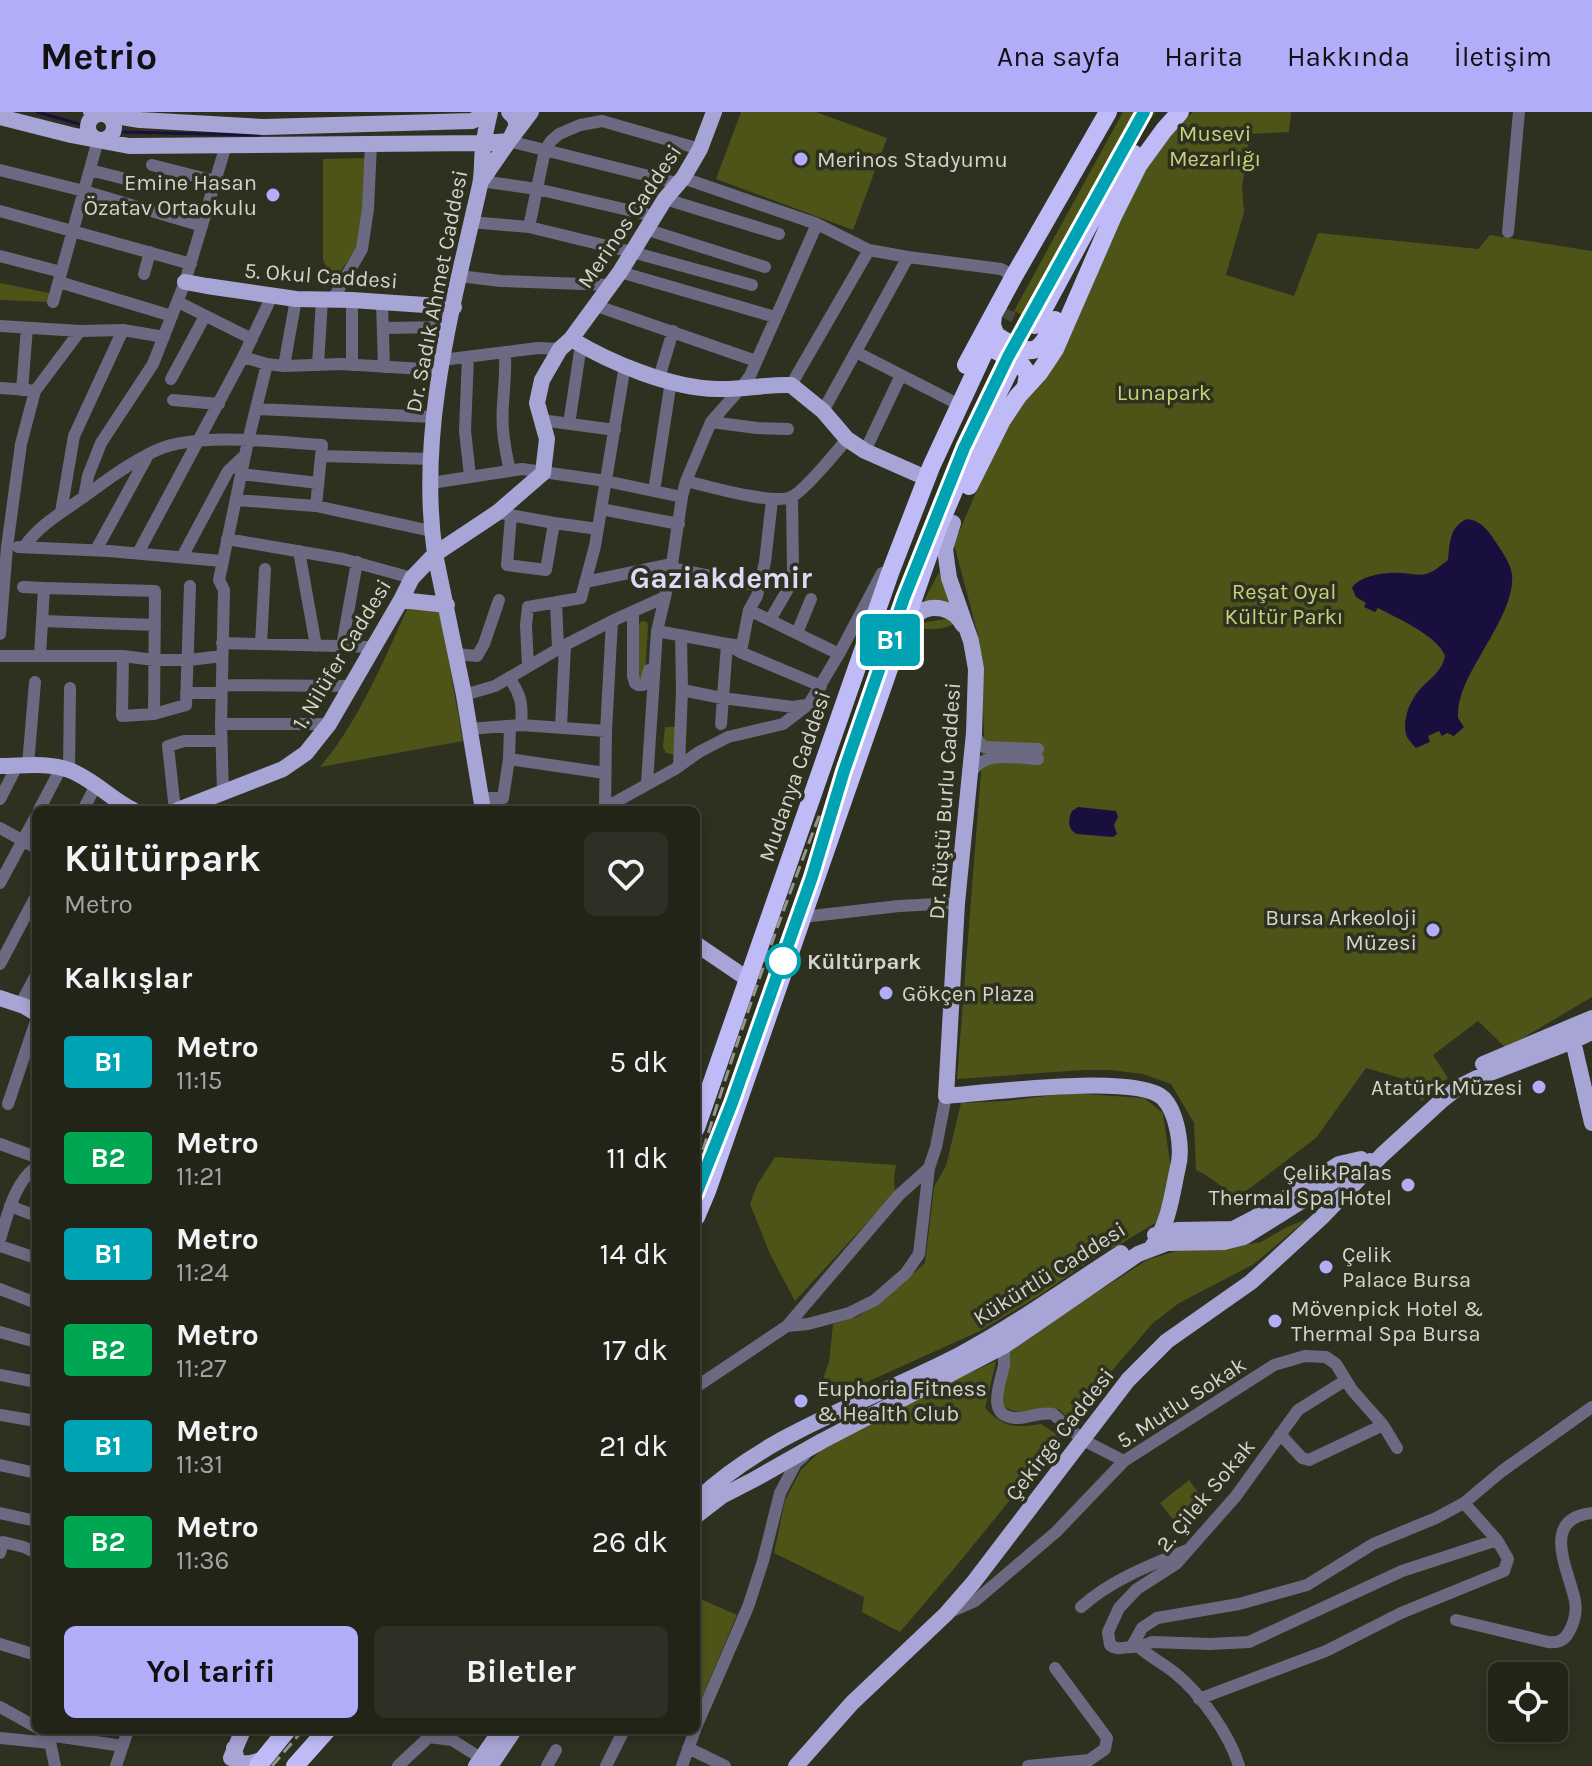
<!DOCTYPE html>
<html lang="tr">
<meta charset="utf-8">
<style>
:root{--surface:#222418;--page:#2e3025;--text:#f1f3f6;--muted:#a2a4a2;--line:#3f4137;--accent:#b2adf9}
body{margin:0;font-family:Karla,sans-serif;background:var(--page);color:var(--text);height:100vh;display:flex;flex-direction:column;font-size:30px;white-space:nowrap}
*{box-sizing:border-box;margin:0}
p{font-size:26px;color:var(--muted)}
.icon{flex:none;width:44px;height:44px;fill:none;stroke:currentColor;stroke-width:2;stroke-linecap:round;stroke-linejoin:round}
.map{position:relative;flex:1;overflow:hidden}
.drawer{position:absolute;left:32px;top:694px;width:668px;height:928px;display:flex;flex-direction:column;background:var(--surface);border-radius:12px;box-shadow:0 4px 12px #0003,0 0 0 2px var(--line)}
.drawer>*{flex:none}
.badge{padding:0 16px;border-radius:6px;font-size:28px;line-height:52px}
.tools{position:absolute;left:1488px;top:1550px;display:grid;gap:16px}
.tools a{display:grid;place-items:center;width:80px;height:80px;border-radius:12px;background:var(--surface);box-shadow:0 4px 12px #0003,0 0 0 2px var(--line);font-size:40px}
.map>.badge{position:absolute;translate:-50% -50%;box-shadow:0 0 0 4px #fff}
h2{padding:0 32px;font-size:30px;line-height:72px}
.round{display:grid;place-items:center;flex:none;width:84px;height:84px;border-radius:12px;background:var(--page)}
.head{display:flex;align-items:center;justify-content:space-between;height:136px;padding:0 32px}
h1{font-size:38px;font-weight:700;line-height:60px}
.primary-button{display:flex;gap:16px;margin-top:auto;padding:16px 32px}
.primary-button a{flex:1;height:92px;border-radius:12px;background:var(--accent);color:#111;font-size:32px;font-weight:700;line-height:92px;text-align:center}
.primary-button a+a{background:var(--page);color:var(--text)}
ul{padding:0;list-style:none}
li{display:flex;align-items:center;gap:24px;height:96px;padding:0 32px}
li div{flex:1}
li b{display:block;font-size:30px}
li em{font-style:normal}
li .badge{min-width:88px;font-weight:700;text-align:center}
header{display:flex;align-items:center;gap:48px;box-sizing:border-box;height:112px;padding:0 40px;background:var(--accent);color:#111}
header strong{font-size:38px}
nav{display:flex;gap:44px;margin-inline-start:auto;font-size:28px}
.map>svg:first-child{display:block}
.green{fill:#4e5418}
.water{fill:#190f3e}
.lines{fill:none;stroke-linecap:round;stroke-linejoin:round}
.stream{stroke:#190f3e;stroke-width:3}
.highway-tunnel{stroke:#47493a;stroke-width:18;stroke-dasharray:18 9;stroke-linecap:butt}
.minor{stroke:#6b6a82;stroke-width:12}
.major{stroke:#a7a4d6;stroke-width:16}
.highway{stroke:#bebbf7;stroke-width:18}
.rail{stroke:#949689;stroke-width:3;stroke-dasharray:12 6;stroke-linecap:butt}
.line-casing{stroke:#fff;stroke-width:18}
.line{stroke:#00a3b4;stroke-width:12}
.poi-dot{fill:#b2adf9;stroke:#2e3020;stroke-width:3}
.stop-dot{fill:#fff;stroke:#00a3b4;stroke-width:4}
.labels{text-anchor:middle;stroke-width:7;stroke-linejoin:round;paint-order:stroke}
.park-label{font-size:22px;fill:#c7d27a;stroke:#2e3020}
.poi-label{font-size:22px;fill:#d3d5ca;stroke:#2e3020;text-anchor:start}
.street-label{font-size:22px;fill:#d3d5ca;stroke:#2e3020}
.stop-label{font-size:22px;font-weight:bold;fill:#d3d5ca;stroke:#2e3020;text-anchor:start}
.district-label{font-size:30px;font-weight:bold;fill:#dbdaf7;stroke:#2e3020}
</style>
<header>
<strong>Metrio</strong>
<nav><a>Ana sayfa</a><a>Harita</a><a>Hakkında</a><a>İletişim</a></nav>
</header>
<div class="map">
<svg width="1592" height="1654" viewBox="0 0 1592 1654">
<rect width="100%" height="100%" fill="#2e3020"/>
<path class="green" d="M 741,0 L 816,0 L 887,26 L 853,118 L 716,67 Z
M 1123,0 L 1156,0 C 1106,65 1069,136 1029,207 L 1014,199 Z
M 1193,0 L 1291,0 L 1289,20 L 1250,22 L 1242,75 L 1244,100 L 1226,163 L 1294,184 L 1318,121 L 1478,137 L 1490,123 L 1592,139 L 1592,885 L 1506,936 L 1478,909 L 1433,943 L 1448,966 L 1422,989 L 1404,967 L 1366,956 L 1316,1026 L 1237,1086 L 1206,1063 L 1196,1058 L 1194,1011 L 1171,972 L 1143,962 L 1111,958 L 1083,958 L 957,967 L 984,622 L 980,531 L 954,432 L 986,357 L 1145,56 L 1164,28 Z
M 366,46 L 363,96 L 357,135 L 332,172 L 323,147 L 323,47 Z
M 0,171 L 49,181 L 49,190 L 0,188 Z
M 939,460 L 953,493 L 924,489 Z
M 408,495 L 439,495 L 463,629 L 320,655 C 359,609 383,550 408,495 Z
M 945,507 L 959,509 C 946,518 935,517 920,517 L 922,511 Z
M 643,509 L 647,510 L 648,514 L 645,564 L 637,570 L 638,515 L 640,510 Z
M 665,615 L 680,615 L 676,643 L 666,641 L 663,635 Z
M 1070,981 L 1144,986 L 1163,1001 L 1171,1058 L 1157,1110 L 1117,1134 L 1104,1139 L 1037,1185 L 980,1219 L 827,1288 L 824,1264 L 829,1250 L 833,1212 L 859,1204 L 895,1178 L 925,1151 L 934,1075 L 946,1054 L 961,991 L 1007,989 Z
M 775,1045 L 896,1053 L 894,1066 L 895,1080 L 795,1189 L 770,1142 L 750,1092 L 757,1073 Z
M 1307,1107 L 1254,1152 L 1179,1191 L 1152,1212 L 1070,1308 L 1058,1297 C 1039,1297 1020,1305 1003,1294 L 1002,1284 L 1008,1238 L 1147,1148 L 1179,1138 L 1219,1138 L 1261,1130 L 1287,1115 Z
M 996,1249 L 985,1296 C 1004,1316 1016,1316 1041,1312 L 1061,1325 L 958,1452 L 900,1520 L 862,1500 L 864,1485 L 774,1441 L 785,1388 L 801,1358 L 825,1334 L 945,1272 Z
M 1189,1368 L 1203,1387 L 1175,1410 L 1160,1391 Z
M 696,1485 L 737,1503 L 697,1597 L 696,1596 Z"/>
<path class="water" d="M 1467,407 C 1480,408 1488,418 1495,429 C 1501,438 1510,450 1512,462 C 1516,500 1469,551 1460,587 C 1458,593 1458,600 1458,606 L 1464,615 L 1454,624 L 1447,621 L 1442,624 L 1439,619 L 1428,624 L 1430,630 L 1416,636 C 1414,634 1408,627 1407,625 C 1401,609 1410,588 1421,576 C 1432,565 1442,559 1445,544 C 1438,524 1397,506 1378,496 L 1375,500 L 1364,495 L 1366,491 L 1356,485 L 1352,476 C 1359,464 1385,460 1400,461 C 1408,461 1417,464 1426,462 C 1434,460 1441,453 1448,448 C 1450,431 1449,415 1467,407 Z
M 1078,695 L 1116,699 L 1118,705 L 1114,713 L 1117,722 L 1113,725 L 1077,722 C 1067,718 1068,707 1072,699 Z"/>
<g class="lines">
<path class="stream" d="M 37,0 L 79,12
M 122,20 L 258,23"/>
<path class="highway-tunnel" d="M 991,230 L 1008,197"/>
<path class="minor" d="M 509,29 L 677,71
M 152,53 L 215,69
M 0,58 L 84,79 L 202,114
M 90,58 L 145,72
M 683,66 L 817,112 L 869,138 L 908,145 L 1001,157 L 1014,164
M 481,69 L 537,77 L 654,104
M 665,87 L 779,122
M 0,99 L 191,152
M 470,110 L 529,115 L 632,140 L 752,173
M 529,115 L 545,38 L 551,29 L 559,22 L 580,13 L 602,9 L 700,37
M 645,117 L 765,155
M 1508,120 L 1519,0
M 0,144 L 61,160
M 620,160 L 775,205
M 144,162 L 150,140
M 459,164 L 501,169 L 610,173
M 59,170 L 172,204
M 333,187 L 362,137 L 368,97 L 371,32
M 352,188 L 352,253
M 53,190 L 98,28
M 178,190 L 252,227
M 382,190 L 384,255
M 597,194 L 756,249
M 0,214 L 80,219
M 383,216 L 449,215
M 505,240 C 506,259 504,275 503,293 C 501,316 505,337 510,359
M 856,240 L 950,288
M 243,245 L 267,252 L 284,254 L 341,252 L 440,258
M 468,245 L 465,319 L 470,364
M 442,248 L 538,236 L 560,237
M 318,253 L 322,188
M 284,254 L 296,187
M 659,266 L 673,219
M 171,267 L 205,204
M 791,273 L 869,138
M 0,276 L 29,278
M 22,278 L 27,216
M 173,288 L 219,292
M 257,297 L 434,305
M 823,299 L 908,145
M 541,308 L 615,318
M 711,310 L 757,316 L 788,317
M 569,312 L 581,233
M 865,339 L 901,263
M 241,362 L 318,371
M 686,369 C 708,374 772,393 791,385 C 804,380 837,339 847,327
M 431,371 L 522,357 L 606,369 L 682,385
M 654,379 L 671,269
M 84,385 L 88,364 L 101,331 L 153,252 L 185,170 L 226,33
M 236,388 L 316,394 L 431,419
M 316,394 L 321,344
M 601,397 L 679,412
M 61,400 L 74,324 L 123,218
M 505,402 L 554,411 L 598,417
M 511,404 L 507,453 L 546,458 L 554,411
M 227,427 L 343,447 L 412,466
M 18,435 L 109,439 L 222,449
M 24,435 C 40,412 63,400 85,384 C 108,367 131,350 157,338 C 197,320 277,330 322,333 L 321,344 L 432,347
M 96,438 L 148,343
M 299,439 L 316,534
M 138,441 L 243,245 L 272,184
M 182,445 L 228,359 L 245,343
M 671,456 L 759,474
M 585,470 L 672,452
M 23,475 L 44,476
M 556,490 L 558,537
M 749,498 L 839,542
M 633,500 L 633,564 L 635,571 L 638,573 L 643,573 L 646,570 L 649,558
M 770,508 L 788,477 L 793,458 L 792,385
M 42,509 L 155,513
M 657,519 L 727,532 L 740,540 L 821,574
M 797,521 L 811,487
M 0,522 L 7,435 L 21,332 L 35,279 L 80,219 L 123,218 L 164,225
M 222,531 L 374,535
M 261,532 L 265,457
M 342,534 L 357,450
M 456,542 L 477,544 L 484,532 L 499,488
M 0,544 L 123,544 L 154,548 L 189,548 L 222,544
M 40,544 L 44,476 L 155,479 L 154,602
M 123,544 L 122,604 L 154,602 L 186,593 L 190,474
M 528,554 L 526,513 L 528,495 L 581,486 L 595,434 L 625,253
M 509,566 C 521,582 523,593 521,613
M 222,573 L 351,574
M 682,578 L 722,586 L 793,595 L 806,593
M 186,581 L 221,581
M 464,583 L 495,574 L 565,533 L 612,509 L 665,485 L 672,452 L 682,385 L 686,369 L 711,310 L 740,277 L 750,264 L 817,112
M 221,612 L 329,612
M 721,612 L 727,532 L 742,534 L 749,498 L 757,484 L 765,450 L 772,388
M 561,615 L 565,533
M 469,617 L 521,613 L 606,619
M 974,621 L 979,630 L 984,635 L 1038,637
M 509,647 L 605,661
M 28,653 L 35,570
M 679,654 L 682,578 L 681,524
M 69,658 L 70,576
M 971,661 C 984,638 1015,646 1038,647
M 647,671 L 657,519 L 665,485
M 223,680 L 221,612 L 224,478 L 219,468 L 248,329 L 267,252
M 481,686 L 503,686 L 509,647 L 510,614
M 0,687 L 17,654
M 605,697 L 606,619 L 612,509
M 39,698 L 61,656
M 83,698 L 96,673
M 175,698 L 168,634 L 184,629 L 221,629
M 601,698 L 675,657 L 699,640 L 728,625 L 783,612 L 809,592 L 839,542 L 882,461
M 0,716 L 36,736
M 0,771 L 36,704
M 803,805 L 899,794 L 957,791
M 0,852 L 36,784
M 20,893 L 36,863
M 8,992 L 36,909
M 0,1032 L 36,1045
M 10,1094 L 36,1104
M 0,1127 C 8,1102 14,1071 36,1055
M 0,1134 L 36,1146
M 0,1177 L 36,1191
M 787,1214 L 808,1212 L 849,1201 L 875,1188 L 906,1161 L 919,1142 L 929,1056
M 0,1220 L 36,1230
M 1004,1234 C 1004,1240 1004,1247 1004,1253 C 1001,1270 985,1304 1015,1306 C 1028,1307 1040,1299 1053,1302 L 1083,1328 L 1124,1349
M 0,1263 L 36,1270
M 696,1275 L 787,1214 L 899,1083 L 929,1056 L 936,1035 L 946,984
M 0,1303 L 36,1309
M 1280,1322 L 1302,1346 L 1309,1348 L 1383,1313
M 0,1353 L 36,1361
M 0,1401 L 36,1409
M 0,1441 L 3,1430 L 24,1435 L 36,1441
M 1081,1495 C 1111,1468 1150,1453 1187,1438
M 950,1500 L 975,1489 L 1056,1420 L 1124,1349 L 1274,1253 L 1305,1244 L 1326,1245 L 1336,1252 L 1352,1278 L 1383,1313 L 1397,1336
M 1456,1508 L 1548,1530 C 1558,1531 1564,1529 1569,1520 C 1574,1511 1577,1500 1575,1489 C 1569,1458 1539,1407 1592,1401
M 0,1532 L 36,1543
M 1132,1534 L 1142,1516 L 1157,1506 L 1239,1492 L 1307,1473 L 1373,1432 L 1436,1406 L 1464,1391 L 1502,1359 L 1592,1295
M 1139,1535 L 1152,1530 L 1210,1532 L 1249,1530 L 1402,1459 L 1497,1428
M 1055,1556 L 1107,1626 L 1105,1637 L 1081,1654
M 1199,1587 L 1326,1539 L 1401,1501 L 1504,1459 L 1508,1447 L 1497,1428 L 1464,1391
M 0,1595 L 36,1615
M 696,1615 L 748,1495 L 763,1449 L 780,1381 L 796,1351 L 804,1344
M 40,1618 L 48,1623 L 123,1634
M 49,1625 L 55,1654
M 0,1626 L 50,1631
M 688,1636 L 725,1654
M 116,1654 L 128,1618
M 398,1654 L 429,1625 L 452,1628 L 481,1646
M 547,1654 L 556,1638
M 606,1654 L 624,1618
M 682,1654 L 695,1618
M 1028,1654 L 1089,1648
M 1239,1654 C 1230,1623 1200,1581 1175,1561 C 1164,1552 1150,1545 1139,1535 C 1128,1533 1120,1540 1110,1533 L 1108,1520 L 1119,1496 L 1137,1477 L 1176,1452 L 1236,1384 L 1298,1298 L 1346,1268"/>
<path class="major" d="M 91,0 L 140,8 L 264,15 L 472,9 L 490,0
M88 15a13 13 0 1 1 26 0a13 13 0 1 1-26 0Z
M 0,5 L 71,23 L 129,34 L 483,31 L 509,29 L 531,0
M 482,68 L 509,29 L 517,13 L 514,5 L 509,0
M 185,170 L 207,174 L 296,187 L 352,188 L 454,195
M 571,227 L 620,160 L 665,87 L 683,66 L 700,37 L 714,0
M 953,411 L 945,437 L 947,452 L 949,466 L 971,529 L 976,557 L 974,621 L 957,791 L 946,984 C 986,981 1136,961 1163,986 C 1177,1000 1183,1036 1178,1055 C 1172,1082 1169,1112 1152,1135
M 401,488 L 447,493
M 904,520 C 908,515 911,507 916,503 C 932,490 954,496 963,513
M 0,654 C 23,654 47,650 69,658 C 93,667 111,687 133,698
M 178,698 L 283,657 L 306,641 L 329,612 L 401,488 L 412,466 L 435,442 L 498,400 L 543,361 L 547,327 L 537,291 L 542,268 L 560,237 L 571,227 C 611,251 670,276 717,277 C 742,278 767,272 791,273 L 823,299 L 847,327 L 865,339 L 917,362
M 483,698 L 464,583 L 435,442 C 417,318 453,193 480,73 C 483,59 481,44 484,30 C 485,20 488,10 490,0
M 696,832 L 749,868
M 0,886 L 24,894 L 36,901
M 1575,919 L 1573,923 L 1573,929 L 1592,1011
M 1483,952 L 1592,906
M 1155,1123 L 1177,1118 L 1233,1117 L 1256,1105 L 1339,1052 L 1361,1047
M 696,1389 C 771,1318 871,1289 961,1242 C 1017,1212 1068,1175 1121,1141
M 696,1404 L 722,1384 L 755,1367 L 822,1329 L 1004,1234 L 1138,1142 L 1167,1131 L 1224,1130 L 1244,1125 L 1356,1055 L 1370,1049
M 234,1636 L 237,1649 C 246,1654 255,1650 264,1647
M 231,1646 L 243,1618
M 476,1654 L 501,1618
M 490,1654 L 514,1618
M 796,1654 L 852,1591 L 946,1502 L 973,1471 L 1128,1268 L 1167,1229 L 1251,1170 L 1323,1104 L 1382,1043 L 1441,989 L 1459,975 L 1477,966 L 1573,929 L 1592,920"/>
<path class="highway" d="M 1132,62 L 1164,18 L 1180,0
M 993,203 L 992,213 L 996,224 C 1031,242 1037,249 1055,208
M 1035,213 L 1096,100 L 1134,42
M 977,238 L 986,234 L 991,236 L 1020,251 L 1028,262 L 1026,274
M 966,253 L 1014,164 L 1108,0
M 969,374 L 1002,308 L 1018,284 L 1039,261 L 1055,237 L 1113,104 L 1139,52
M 696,1016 L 890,461 L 931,355 L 983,243
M 696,1105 L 707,1079 L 938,416 L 980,318 L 1010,257
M 258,1654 L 287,1618
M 295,1654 L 327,1618"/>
<path class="rail" d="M 703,1038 C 738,925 777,812 820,702
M 696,1083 L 732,991 L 812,765 L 844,659 L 904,486 L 934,411
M 272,1654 L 303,1618"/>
</g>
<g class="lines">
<defs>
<path id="line" d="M 696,1082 L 732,991 L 812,765 L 844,659 L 904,486 L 964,336 L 1008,245 L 1144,0"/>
</defs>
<use href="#line" class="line-casing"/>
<use href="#line" class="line"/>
</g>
<g class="poi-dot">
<circle cx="801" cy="47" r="8"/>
<circle cx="273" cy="83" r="8"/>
<circle cx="1433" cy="818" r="8"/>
<circle cx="886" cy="881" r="8"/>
<circle cx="1539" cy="975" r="8"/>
<circle cx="1408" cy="1073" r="8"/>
<circle cx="1326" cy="1155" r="8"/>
<circle cx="1275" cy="1209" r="8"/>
<circle cx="801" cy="1289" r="8"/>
</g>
<circle class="stop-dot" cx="783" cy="849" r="16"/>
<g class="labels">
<g class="park-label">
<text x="1215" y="29">Musevi<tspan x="1215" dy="25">Mezarlığı</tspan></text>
<text x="1164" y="288">Lunapark</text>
<text x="1284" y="487">Reşat Oyal<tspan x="1284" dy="25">Kültür Parkı</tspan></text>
</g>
<g class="poi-label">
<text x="817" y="55">Merinos Stadyumu</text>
<text x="257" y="78" text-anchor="end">Emine Hasan<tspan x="257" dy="25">Özatav Ortaokulu</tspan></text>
<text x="1417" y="813" text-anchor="end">Bursa Arkeoloji<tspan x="1417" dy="25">Müzesi</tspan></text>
<text x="902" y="889">Gökçen Plaza</text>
<text x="1523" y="983" text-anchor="end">Atatürk Müzesi</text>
<text x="1392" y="1068" text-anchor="end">Çelik Palas<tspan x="1392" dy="25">Thermal Spa Hotel</tspan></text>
<text x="1342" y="1150">Çelik<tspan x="1342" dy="25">Palace Bursa</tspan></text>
<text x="1291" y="1204">Mövenpick Hotel &amp;<tspan x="1291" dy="25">Thermal Spa Bursa</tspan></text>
<text x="817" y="1284">Euphoria Fitness<tspan x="817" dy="25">&amp; Health Club</tspan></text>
</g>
<g class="street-label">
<text transform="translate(629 104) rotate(-56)" y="8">Merinos Caddesi</text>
<text transform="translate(321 163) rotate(4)" y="8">5. Okul Caddesi</text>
<text transform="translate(436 179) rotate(-79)" y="8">Dr. Sadık Ahmet Caddesi</text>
<text transform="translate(341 542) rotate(-59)" y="8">1. Nilüfer Caddesi</text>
<text transform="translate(794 664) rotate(-71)" y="8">Mudanya Caddesi</text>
<text transform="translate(944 689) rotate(-86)" y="8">Dr. Rüştü Burlu Caddesi</text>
<text transform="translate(1049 1161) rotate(-32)" y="8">Kükürtlü Caddesi</text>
<text transform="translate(1181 1290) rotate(-33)" y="8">5. Mutlu Sokak</text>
<text transform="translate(1059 1322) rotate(-52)" y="8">Çekirge Caddesi</text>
<text transform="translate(1205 1383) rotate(-50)" y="8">2. Çilek Sokak</text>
</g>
<g class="stop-label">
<text x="807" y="857">Kültürpark</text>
</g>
<g class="district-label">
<text x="721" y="476">Gaziakdemir</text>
</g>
</g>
</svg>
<div class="tools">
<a><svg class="icon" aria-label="locate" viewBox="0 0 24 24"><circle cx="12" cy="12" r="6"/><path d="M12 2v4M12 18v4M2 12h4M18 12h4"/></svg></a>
</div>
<b class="badge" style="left:890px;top:528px;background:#00a3b4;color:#fff">B1</b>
<section class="drawer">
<div class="head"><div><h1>Kültürpark</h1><p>Metro</p></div><a class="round"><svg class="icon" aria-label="heart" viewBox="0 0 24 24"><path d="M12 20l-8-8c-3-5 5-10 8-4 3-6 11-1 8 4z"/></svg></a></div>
<h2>Kalkışlar</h2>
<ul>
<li><span class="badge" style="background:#00a3b4;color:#fff">B1</span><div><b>Metro</b><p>11:15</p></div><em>5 dk</em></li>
<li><span class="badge" style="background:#00a651;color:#fff">B2</span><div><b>Metro</b><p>11:21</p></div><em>11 dk</em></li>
<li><span class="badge" style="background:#00a3b4;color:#fff">B1</span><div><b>Metro</b><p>11:24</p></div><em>14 dk</em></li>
<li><span class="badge" style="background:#00a651;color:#fff">B2</span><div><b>Metro</b><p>11:27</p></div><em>17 dk</em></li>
<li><span class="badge" style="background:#00a3b4;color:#fff">B1</span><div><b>Metro</b><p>11:31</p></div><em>21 dk</em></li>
<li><span class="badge" style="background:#00a651;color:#fff">B2</span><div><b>Metro</b><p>11:36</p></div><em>26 dk</em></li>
</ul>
<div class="primary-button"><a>Yol tarifi</a><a>Biletler</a></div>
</section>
</div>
